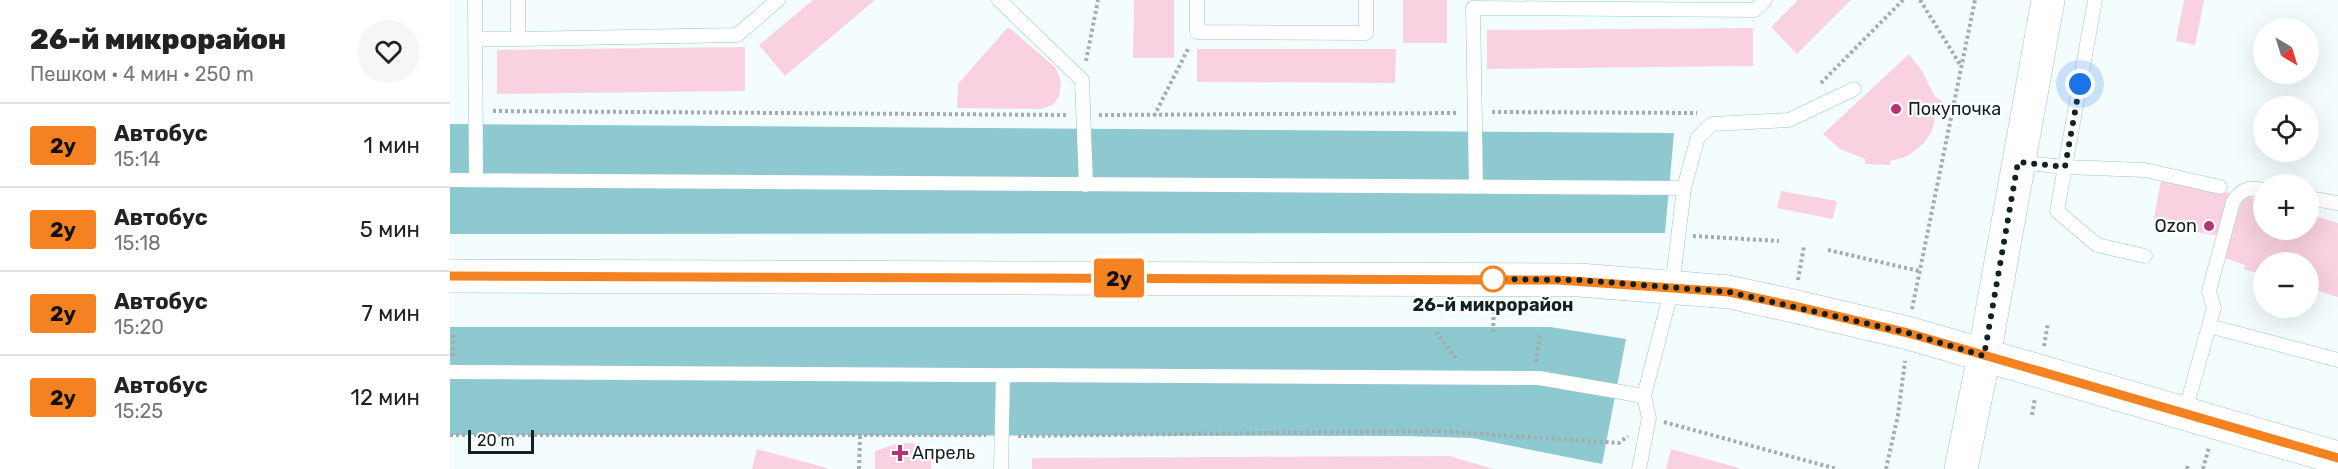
<!DOCTYPE html>
<html lang="ru">
<meta charset="utf-8">
<style>
:root{--surface:#fff;--page:#f6f6f6;--text:#222;--muted:#767676;--line:#e0e0e0}
body{margin:0;font-family:Rubik,sans-serif;background:var(--page);color:var(--text);height:100vh;display:flex;flex-direction:column;font-size:22px;white-space:nowrap}
*{box-sizing:border-box;margin:0}
p{font-size:20px;color:var(--muted)}
.icon{flex:none;width:33px;height:33px;fill:none;stroke:currentColor;stroke-width:2;stroke-linecap:round;stroke-linejoin:round}
.map{position:relative;flex:1;overflow:hidden}
.sheet{display:flex;flex-direction:column;background:var(--surface);width:450px}
.sheet>*{flex:none}
.badge{padding:0 12px;border-radius:4px;font-size:21px;line-height:39px}
.needle{width:39px;rotate:142deg}
.fabs{position:absolute;left:1803px;top:18px;display:grid;gap:12px}
.fabs a{display:grid;place-items:center;width:66px;height:66px;border-radius:50%;background:var(--surface);box-shadow:0 6px 24px #0002;font-size:30px}
.scale{position:absolute;left:18px;bottom:15px;width:66px;box-sizing:border-box;padding-left:6px;border:3px solid #102224;border-top:0;font-size:16px;line-height:21px;white-space:nowrap;color:#102224;-webkit-text-stroke:4px #fff;paint-order:stroke}
.you{position:absolute;width:30px;height:30px;margin:-15px;border:4px solid #fff;border-radius:50%;background:#1a73e8;box-shadow:0 0 0 9px #1a73e833}
.map>.badge{position:absolute;translate:-50% -50%;box-shadow:0 0 0 3px #fff}
.round{display:grid;place-items:center;flex:none;width:63px;height:63px;border-radius:32px;background:var(--page)}
.overview{display:flex;align-items:center;justify-content:space-between;height:102px;padding:0 30px}
h1{font-size:28px;font-weight:800;line-height:45px}
ul{padding:0;list-style:none}
li{display:flex;align-items:center;gap:18px;height:84px;padding:0 30px;border-top:2px solid var(--line)}
li div{flex:1}
li b{display:block;font-size:22px}
li em{font-style:normal}
li .badge{min-width:66px;font-weight:700;text-align:center}
main{display:flex;flex:1;min-height:0}
.map>svg:first-child{display:block}
.forest{fill:#8ec9d0}
.building{fill:#f9d1e1}
.lines{fill:none;stroke-linecap:round;stroke-linejoin:round}
.service-casing{stroke:#98c6cc;stroke-width:15}
.tertiary-casing{stroke:#98c6cc;stroke-width:34}
.path{stroke:#a1adaf;stroke-width:4;stroke-dasharray:3 3;stroke-linecap:butt}
.service{stroke:#fff;stroke-width:14}
.tertiary{stroke:#fff;stroke-width:33}
.line-casing{stroke:#fff;stroke-width:14}
.line{stroke:#f58220;stroke-width:9}
.walk{stroke:#102224;stroke-width:6;stroke-dasharray:0 10.8}
.poi-dot{fill:#b63176;stroke:#fff;stroke-width:2}
.stop-dot{fill:#fff;stroke:#f58220;stroke-width:3}
.labels{text-anchor:middle;stroke-width:4.5;stroke-linejoin:round;paint-order:stroke}
.poi-label{font-size:18px;fill:#102224;stroke:#fff;text-anchor:start}
.stop-label{font-size:18px;font-weight:bold;fill:#102224;stroke:#fff}
</style>
<main>
<section class="sheet">
<div class="overview"><div><h1>26-й микрорайон</h1><p>Пешком · 4 мин · 250 m</p></div><a class="round"><svg class="icon" aria-label="heart" viewBox="0 0 24 24"><path d="M12 20l-8-8c-3-5 5-10 8-4 3-6 11-1 8 4z"/></svg></a></div>
<ul>
<li><span class="badge" style="background:#f58220;color:#111">2у</span><div><b>Автобус</b><p>15:14</p></div><em>1 мин</em></li>
<li><span class="badge" style="background:#f58220;color:#111">2у</span><div><b>Автобус</b><p>15:18</p></div><em>5 мин</em></li>
<li><span class="badge" style="background:#f58220;color:#111">2у</span><div><b>Автобус</b><p>15:20</p></div><em>7 мин</em></li>
<li><span class="badge" style="background:#f58220;color:#111">2у</span><div><b>Автобус</b><p>15:25</p></div><em>12 мин</em></li>
</ul>
</section>
<div class="map">
<svg width="1888" height="469" viewBox="0 0 1888 469">
<rect width="100%" height="100%" fill="#f4fdfe"/>
<path class="forest" d="M 0,124 L 1224,133 L 1215,233 L 0,234 Z
M 0,327 L 1100,327 L 1176,339 L 1152,464 L 1022,438 L 954,436 L 0,435 Z"/>
<path class="building" d="M 363,0 L 425,0 L 335,76 L 309,45 Z
M 684,0 L 724,0 L 724,58 L 683,58 Z
M 953,0 L 997,0 L 997,43 L 953,43 Z
M 1348,0 L 1401,0 L 1347,54 L 1321,27 Z
M 1734,0 L 1754,0 L 1745,45 L 1726,41 Z
M 558,27 L 606,68 L 611,82 L 609,96 L 603,105 L 591,109 L 507,108 L 508,84 Z
M 1303,28 L 1303,66 L 1037,69 L 1037,30 Z
M 295,47 L 295,91 L 47,94 L 47,50 Z
M 747,49 L 946,49 L 945,83 L 747,82 Z
M 1459,54 L 1472,71 L 1485,97 L 1492,101 L 1491,118 L 1485,117 L 1482,131 L 1474,143 L 1458,156 L 1440,161 L 1440,165 L 1415,164 L 1415,159 L 1390,149 L 1373,134 Z
M 1711,180 L 1781,193 L 1773,237 L 1703,224 Z
M 1331,191 L 1387,201 L 1383,219 L 1327,208 Z
M 1793,195 L 1814,201 L 1814,230 L 1858,230 L 1858,214 L 1888,223 L 1888,297 L 1858,288 L 1858,262 L 1814,262 L 1814,275 L 1794,269 L 1795,265 L 1775,258 Z
M 449,443 L 462,443 L 481,451 L 481,469 L 425,469 L 425,451 Z
M 307,449 L 377,468 L 377,469 L 302,469 Z
M 1221,449 L 1289,468 L 1289,469 L 1216,469 Z
M 999,456 L 1044,469 L 582,469 L 582,458 Z"/>
<g class="lines">
<defs>
<path id="service" d="M 25,0 L 26,179
M 549,0 L 632,80 L 636,185
M 747,0 L 747,32 L 916,33 L 916,0
M 1645,0 L 1607,211 L 1647,245 L 1695,256
M 25,39 L 68,39 L 68,0
M 68,39 L 287,35 L 328,0
M 1568,162 L 1615,167 L 1695,170 L 1770,187
M 0,180 L 1234,188 L 1222,288 L 1194,396 L 1199,418 L 1189,469
M 1026,187 L 1023,8 L 1305,10 L 1315,0
M 1234,188 L 1248,137 L 1262,124 L 1339,120 L 1404,89
M 1858,198 L 1888,203
M 1759,326 L 1764,308 L 1759,291 L 1783,202 C 1792,188 1799,187 1814,190
M 0,372 L 1089,378 L 1194,396
M 1735,412 L 1759,326 L 1888,360
M 551,469 L 553,375"/>
<path id="tertiary" d="M 0,276 L 1129,280 L 1279,292 L 1343,306 L 1458,333 L 1888,458
M 1511,469 L 1534,356 L 1598,0"/>
</defs>
<use href="#service" class="service-casing"/>
<use href="#tertiary" class="tertiary-casing"/>
<path class="path" d="M 1470,0 L 1511,66
M 636,61 L 648,0
M 1371,83 L 1453,0
M 43,111 L 617,115
M 1042,112 L 1247,113
M 649,115 L 1007,113
M 704,116 L 739,47
M 1243,236 L 1329,241
M 1378,250 L 1469,271
M 1348,280 L 1354,246
M 1462,309 L 1525,0
M 986,332 L 1007,360
M 1043,332 L 1044,306
M 3,335 L 3,356
M 1594,346 L 1598,323
M 1086,362 L 1090,333
M 1582,415 L 1585,398
M 1214,422 L 1387,469
M 0,435 L 536,435
M 568,436 L 987,431 L 1169,443 L 1178,436
M 409,469 L 410,436
M 1436,469 L 1448,415 L 1455,361
M 1737,469 L 1738,465
M 1753,469 L 1759,447"/>
<use href="#service" class="service"/>
<use href="#tertiary" class="tertiary"/>
</g>
<g class="lines">
<defs>
<path id="line" d="M 0,276 L 1108,280 L 1279,292 L 1344,306 L 1458,333 L 1888,458"/>
</defs>
<use href="#line" class="line-casing"/>
<use href="#line" class="line"/>
<path class="walk" d="M 1043,279 L 1129,280 L 1279,292 L 1458,333 L 1534,356 L 1568,162 L 1615,167 L 1630,84"/>
</g>
<g class="poi-dot">
<circle cx="1446" cy="109" r="6"/>
<circle cx="1759" cy="226" r="6"/>
<path d="M447 444h6v6h6v6h-6v6h-6v-6h-6v-6h6z"/>
</g>
<circle class="stop-dot" cx="1043" cy="279" r="12"/>
<g class="labels">
<g class="poi-label">
<text x="1458" y="115">Покупочка</text>
<text x="1747" y="232" text-anchor="end">Ozon</text>
<text x="462" y="459">Апрель</text>
</g>
<g class="stop-label">
<text x="1043" y="311">26-й микрорайон</text>
</g>
</g>
</svg>
<div class="fabs">
<a><svg class="needle" viewBox="-14 -14 28 28"><path d="M0-13l5 13h-10z" fill="#e53935"/><path d="M0 13l5-13h-10z" fill="#767676"/></svg></a>
<a><svg class="icon" aria-label="locate" viewBox="0 0 24 24"><circle cx="12" cy="12" r="6"/><path d="M12 2v4M12 18v4M2 12h4M18 12h4"/></svg></a>
<a>+</a>
<a>−</a>
</div>
<div class="scale">20 m</div>
<div class="you" style="left:1630px;top:84px"></div>
<b class="badge" style="left:669px;top:278px;background:#f58220;color:#111">2у</b>
</div>
</main>
